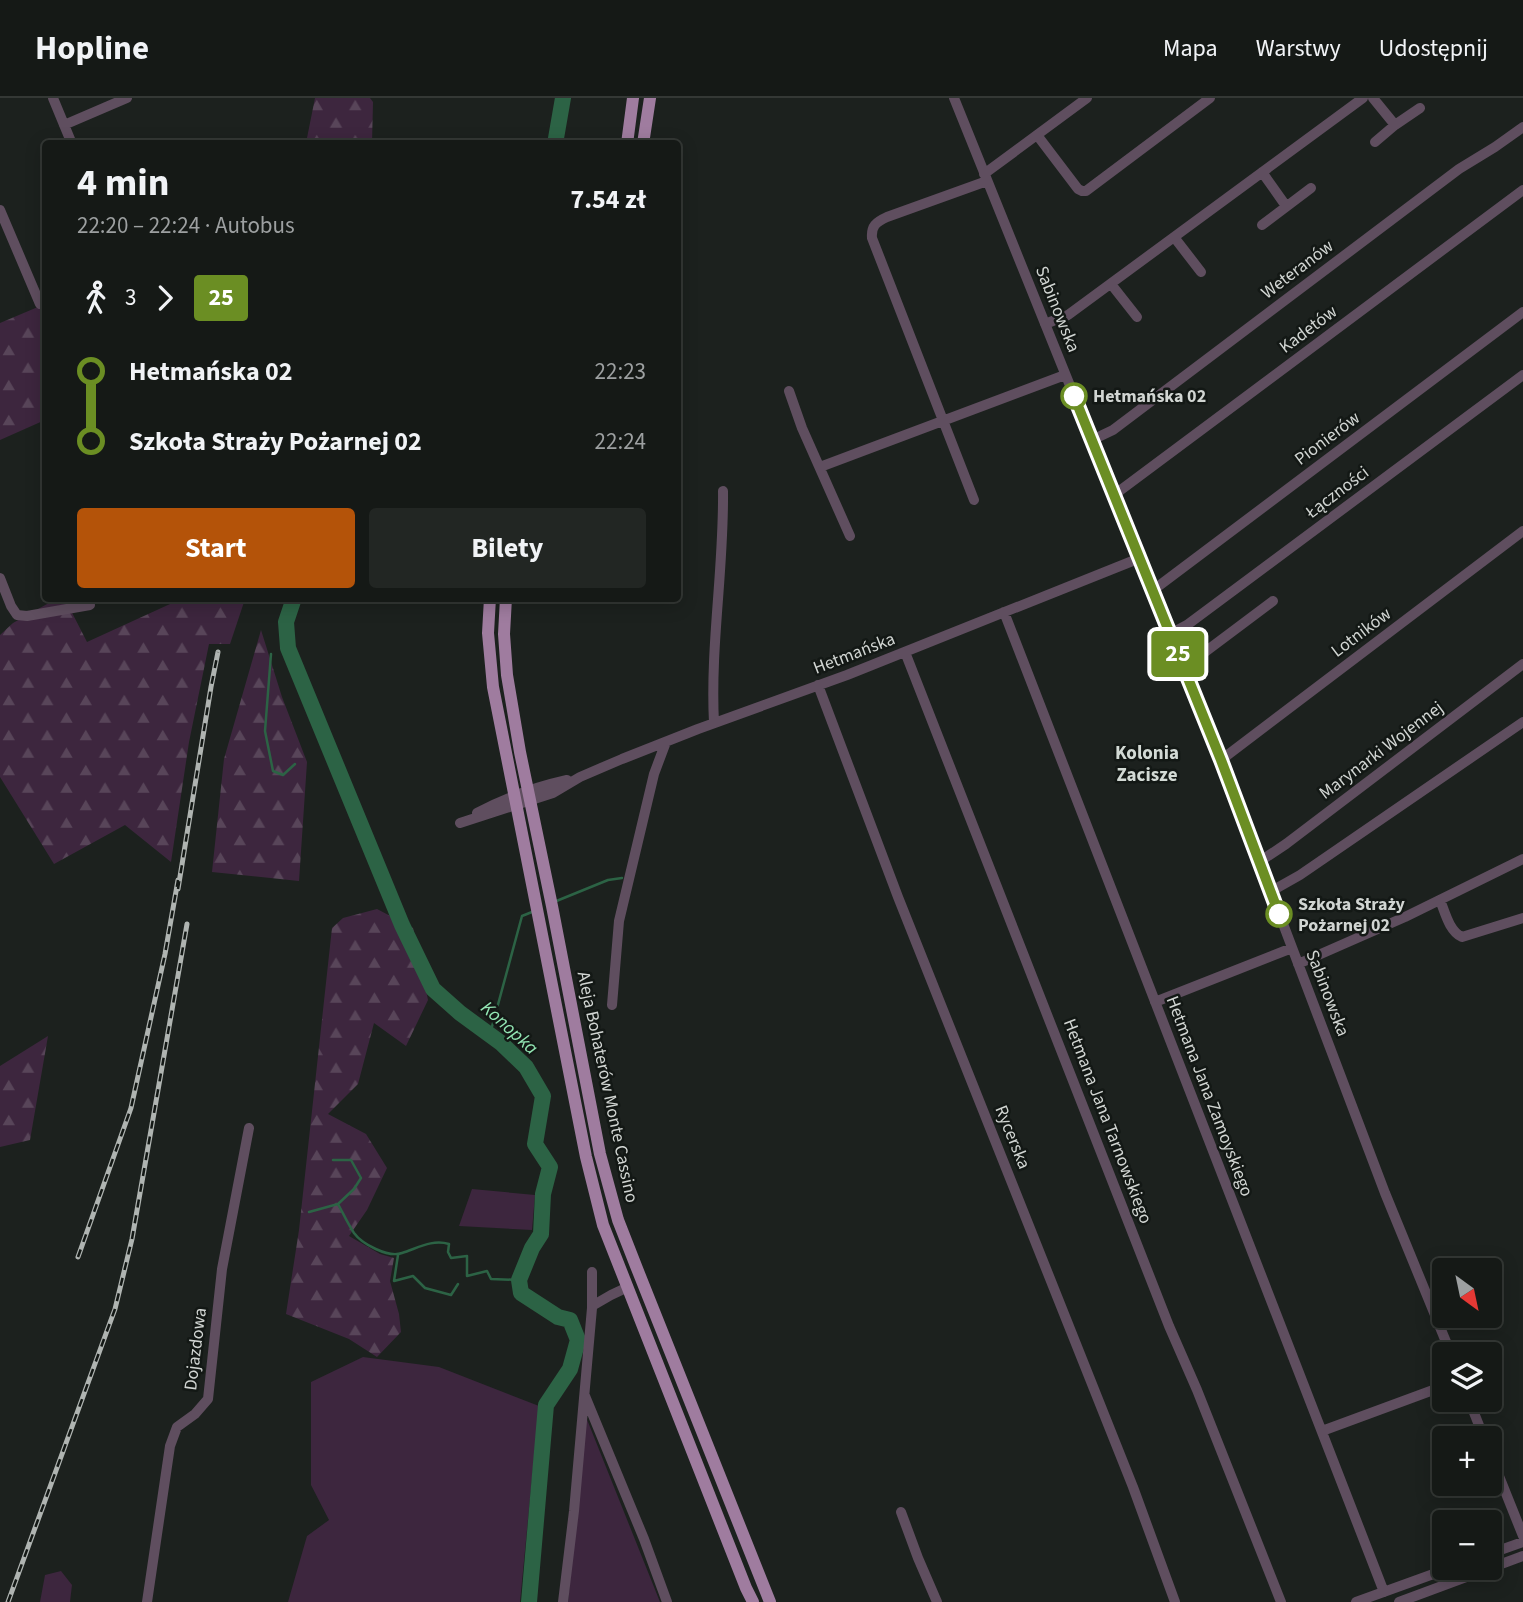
<!DOCTYPE html>
<html lang="pl">
<meta charset="utf-8">
<style>
:root{--surface:#151916;--page:#222623;--text:#f1f3f6;--muted:#9da0a1;--line:#343835;--accent:#b45309}
body{margin:0;font-family:"Source Sans 3",sans-serif;background:var(--page);color:var(--text);height:100vh;display:flex;flex-direction:column;font-size:26px;white-space:nowrap}
*{box-sizing:border-box;margin:0}
p{font-size:23px;color:var(--muted)}
.icon{flex:none;width:38px;height:38px;fill:none;stroke:currentColor;stroke-width:2;stroke-linecap:round;stroke-linejoin:round}
.map{position:relative;flex:1;overflow:hidden}
.drawer{position:absolute;left:42px;top:42px;width:639px;height:462px;display:flex;flex-direction:column;background:var(--surface);border-radius:7px;box-shadow:0 4px 18px #0003,0 0 0 2px var(--line)}
.drawer>*{flex:none}
.badge{padding:0 14px;border-radius:5px;font-size:24px;line-height:46px}
.needle{width:46px;rotate:147deg}
.controls{position:absolute;left:1432px;top:1160px;display:grid;gap:14px}
.controls a{display:grid;place-items:center;width:70px;height:70px;border-radius:7px;background:var(--surface);box-shadow:0 4px 18px #0003,0 0 0 2px var(--line);font-size:35px}
.map>.badge{position:absolute;translate:-50% -50%;box-shadow:0 0 0 4px #fff}
.legs{display:flex;align-items:center;gap:10px;height:77px;padding:0 35px;font-size:23px}
.legs p{margin-inline-start:auto}
.overview{display:flex;align-items:center;justify-content:space-between;height:119px;padding:0 35px}
h1{font-size:38px;font-weight:700;line-height:52px}
.action{display:flex;gap:14px;margin-top:auto;padding:14px 35px}
.action a{flex:1;height:80px;border-radius:7px;background:var(--accent);color:#fff;font-size:28px;font-weight:700;line-height:80px;text-align:center}
.action a+a{background:var(--page);color:var(--text)}
ul{padding:0 35px;list-style:none}
li{display:flex;align-items:center;gap:24px;height:70px;font-size:26px}
li i{display:grid;place-items:center;width:10px;height:100%;margin:0 9px;background:currentColor}
li i::after{content:'';width:18px;height:18px;margin:-9px;border:5px solid;border-radius:50%;background:var(--surface)}
li p{margin-inline-start:auto}
li:first-child i{background:linear-gradient(#0000 50%,currentColor 0)}
li:last-child i{background:linear-gradient(currentColor 50%,#0000 0)}
header{display:flex;align-items:center;gap:42px;box-sizing:border-box;height:98px;padding:0 35px;background:var(--surface);border-bottom:2px solid var(--line)}
header strong{font-size:33px}
nav{display:flex;gap:38px;margin-inline-start:auto;font-size:24px}
.map>svg:first-child{display:block}
.grass{fill:#3d263e}
.forest{fill:url(#forest-firs)}
.lines{fill:none;stroke-linecap:round;stroke-linejoin:round}
.stream{stroke:#2c6345;stroke-width:2.5}
.river{stroke:#2c6345;stroke-width:16}
.minor{stroke:#5f4e5f;stroke-width:10}
.major{stroke:#9f7c9f;stroke-width:12}
.rail-casing{stroke:#afb4b1;stroke-width:5}
.rail{stroke:#131815;stroke-width:2.5;stroke-dasharray:8;stroke-linecap:butt}
.line-1-casing{stroke:#fff;stroke-width:16}
.line-1{stroke:#6b8e23;stroke-width:10}
.stop-1-dot{fill:#fff;stroke:#6b8e23;stroke-width:3.5}
.labels{text-anchor:middle;stroke-width:5;stroke-linejoin:round;paint-order:stroke}
.street-label{font-size:18px;fill:#d1d5d2;stroke:#131815}
.stop-label{font-size:18px;font-weight:bold;fill:#d1d5d2;stroke:#131815;text-anchor:start}
.neighbourhood-label{font-size:19px;font-weight:bold;fill:#d3dad5;stroke:#131815}
.water-label{font-size:19px;font-style:italic;fill:#93e6b4;stroke:#131815}
</style>
<header>
<strong>Hopline</strong>
<nav><a>Mapa</a><a>Warstwy</a><a>Udostępnij</a></nav>
</header>
<div class="map">
<svg width="1523" height="1504" viewBox="0 0 1523 1504">
<defs>
<pattern id="forest-firs" width="22" height="20" patternUnits="userSpaceOnUse" patternTransform="scale(1.75)"><rect width="22" height="20" fill="#3d263e"/><path d="M5 1l3.5 6h-7zM16 11l3.5 6h-7z" fill="#584559"/></pattern>
</defs>
<rect width="100%" height="100%" fill="#1c211e"/>
<path class="grass" d="M 472,1091 L 535,1097 L 532,1132 L 459,1128 Z
M 363,1259 L 439,1269 L 539,1308 L 520,1504 L 288,1504 L 307,1438 L 329,1422 L 311,1387 L 311,1284 Z
M 586,1319 L 660,1504 L 568,1504 Z
M 61,1473 L 72,1487 L 70,1504 L 40,1504 L 45,1477 Z"/>
<path class="forest" d="M 315,0 L 370,0 L 373,4 L 372,45 L 306,45 Z
M 45,206 L 45,322 L 0,342 L 0,225 Z
M 56,501 L 65,501 L 87,544 L 181,501 L 245,501 L 230,546 L 209,546 L 189,644 L 171,764 L 125,727 L 54,766 L 0,679 L 0,537 L 13,525 Z
M 261,532 L 282,599 L 307,664 L 299,783 L 212,774 L 224,661 Z
M 377,811 L 413,830 L 428,902 L 406,948 L 374,925 L 358,986 L 328,1016 L 366,1036 L 387,1070 L 367,1112 L 349,1138 L 380,1156 L 394,1160 L 390,1183 L 399,1216 L 401,1234 L 377,1259 L 349,1241 L 286,1216 L 299,1132 L 332,830 L 343,820 Z
M 48,938 L 30,1042 L 0,1049 L 0,968 Z"/>
<g class="lines">
<path class="stream" d="M 271,556 L 265,633 L 273,673 L 283,677 L 295,666
M 554,804 L 608,782 L 622,780
M 490,936 L 522,818 L 532,814
M 333,1062 L 351,1062 L 361,1080 L 354,1091 L 338,1106 C 343,1115 348,1126 354,1135 C 362,1146 388,1160 402,1155 C 418,1150 432,1141 449,1146 L 448,1154 L 451,1160 L 467,1158 L 467,1178 L 487,1173 L 491,1181 L 519,1182
M 309,1114 L 338,1106
M 398,1157 L 394,1183 L 413,1178 L 425,1190 L 451,1197 L 458,1186"/>
<path class="river" d="M 555,46 L 563,0
M 294,500 L 286,524 L 288,550 L 402,827 L 433,891 L 460,915 L 501,945 L 526,969 L 543,998 L 535,1046 L 550,1069 L 543,1096 L 541,1136 L 532,1150 L 519,1182 L 521,1195 L 558,1219 L 570,1222 L 578,1242 L 570,1271 L 546,1307 L 529,1504"/>
<path class="minor" d="M 53,0 L 72,46
M 954,0 L 1221,662 L 1385,1095 L 1451,1256
M 1373,0 L 1395,27
M 64,27 L 127,0
M 1037,37 L 1078,91 L 1082,93 L 1086,93 L 1210,0
M 1375,44 L 1395,27 L 1420,10
M 1262,74 L 1286,108
M 984,76 L 1087,0
M 0,112 L 40,206
M 1262,127 L 1311,90
M 1174,139 L 1201,174
M 1111,186 L 1137,219
M 1045,226 L 1068,217 L 1363,0
M 789,293 L 802,330 L 850,438
M 1092,342 L 1113,332 L 1459,71 L 1495,49 L 1523,29
M 820,369 L 1065,277
M 1114,397 L 1523,92
M 974,402 L 872,140 C 871,128 876,124 887,119 L 987,83
M 0,480 L 11,508 L 17,517 L 27,518 L 90,507
M 1152,493 L 1523,214
M 1004,514 L 1384,1494
M 1170,536 L 1187,527 L 1523,277
M 905,554 L 1169,1228 L 1197,1292 L 1281,1504
M 1183,569 L 1193,563 L 1273,503
M 818,587 L 898,799 L 1133,1389 L 1175,1504
M 714,625 C 710,548 724,471 723,393
M 1221,662 L 1523,433
M 477,715 C 505,700 536,689 567,682
M 460,725 L 553,695 L 580,679 L 622,661 L 698,631 L 847,577 L 1140,460
M 1259,764 L 1286,746 L 1523,566
M 1270,794 L 1300,777 L 1523,624
M 1440,802 C 1445,814 1449,833 1462,839 L 1523,820
M 1298,866 L 1405,819 L 1523,761
M 1155,904 L 1292,850
M 612,907 L 619,823 L 654,676 L 666,644
M 592,1208 L 611,1197 L 628,1189
M 585,1298 L 644,1441 L 667,1504
M 1469,1302 L 1484,1340
M 1322,1333 L 1444,1288
M 1489,1353 L 1523,1438
M 901,1414 L 918,1460 L 937,1504
M 1489,1456 L 1523,1444
M 147,1504 L 170,1348 L 177,1329 L 195,1316 L 208,1301 L 222,1171 L 249,1030
M 563,1504 L 574,1413 L 592,1210 L 592,1174
M 1356,1504 L 1450,1470
M 1399,1504 L 1523,1458"/>
<path class="major" d="M 627,46 L 633,0
M 643,46 L 650,0
M 490,500 L 488,535 L 493,589 L 586,1059 L 603,1127 L 746,1490 L 753,1504
M 506,500 L 504,536 L 507,577 L 520,654 L 552,808 L 600,1056 L 618,1122 L 636,1168 L 770,1504"/>
<defs>
<path id="rail" d="M 178,791 L 211,589 L 218,554
M 78,1159 L 131,1010 L 165,856 L 178,782
M 8,1504 L 115,1211 L 132,1141 L 187,826"/>
</defs>
<use href="#rail" class="rail-casing"/>
<use href="#rail" class="rail"/>
</g>
<g class="lines">
<defs>
<path id="line-1" d="M 1074,298 L 1221,662 L 1279,816"/>
</defs>
<use href="#line-1" class="line-1-casing"/>
<use href="#line-1" class="line-1"/>
</g>
<g class="stop-1-dot">
<circle cx="1074" cy="298" r="12"/>
<circle cx="1279" cy="816" r="12"/>
</g>
<g class="labels">
<g class="street-label">
<text transform="translate(1297 171) rotate(-37)" y="6">Weteranów</text>
<text transform="translate(1058 211) rotate(68)" y="6">Sabinowska</text>
<text transform="translate(1308 231) rotate(-37)" y="6">Kadetów</text>
<text transform="translate(1327 340) rotate(-37)" y="6">Pionierów</text>
<text transform="translate(1337 394) rotate(-37)" y="6">Łączności</text>
<text transform="translate(1361 534) rotate(-37)" y="6">Lotników</text>
<text transform="translate(854 555) rotate(-21)" y="6">Hetmańska</text>
<text transform="translate(1381 652) rotate(-37)" y="6">Marynarki Wojennej</text>
<text transform="translate(1328 895) rotate(69)" y="6">Sabinowska</text>
<text transform="translate(608 989) rotate(78)" y="6">Aleja Bohaterów Monte Cassino</text>
<text transform="translate(1210 998) rotate(69)" y="6">Hetmana Jana Zamoyskiego</text>
<text transform="translate(1108 1023) rotate(69)" y="6">Hetmana Jana Tarnowskiego</text>
<text transform="translate(1013 1039) rotate(68)" y="6">Rycerska</text>
<text transform="translate(195 1251) rotate(-83)" y="6">Dojazdowa</text>
</g>
<g class="stop-label">
<text x="1093" y="304">Hetmańska 02</text>
<text x="1298" y="812">Szkoła Straży<tspan x="1298" dy="21">Pożarnej 02</tspan></text>
</g>
<g class="neighbourhood-label">
<text x="1147" y="661">Kolonia<tspan x="1147" dy="22">Zacisze</tspan></text>
</g>
<g class="water-label">
<text transform="translate(510 929) rotate(42)" y="7">Konopka</text>
</g>
</g>
</svg>
<div class="controls">
<a><svg class="needle" viewBox="-14 -14 28 28"><path d="M0-13l5 13h-10z" fill="#e53935"/><path d="M0 13l5-13h-10z" fill="#9da0a1"/></svg></a>
<a><svg class="icon" aria-label="layers" viewBox="0 0 24 24"><path d="M12 4l9 5-9 5-9-5zM3 14l9 5 9-5"/></svg></a>
<a>+</a>
<a>−</a>
</div>
<b class="badge" style="left:1178px;top:556px;background:#6b8e23;color:#fff">25</b>
<section class="drawer">
<div class="overview"><div><h1>4 min</h1><p>22:20 – 22:24 · Autobus</p></div><b>7.54 zł</b></div>
<div class="legs"><svg class="icon" aria-label="walk" viewBox="0 0 24 24"><circle cx="13" cy="4" r="2"/><path d="M13 8l-2 6 4 7M11 14l-3 7M7 12l3-4h3l4 4"/></svg>3<svg class="icon" aria-label="forward" viewBox="0 0 24 24"><path d="M9 5l7 7-7 7"/></svg><b class="badge" style="background:#6b8e23;color:#fff">25</b></div>
<ul>
<li><i style="color:#6b8e23"></i><b>Hetmańska 02</b><p>22:23</p></li>
<li><i style="color:#6b8e23"></i><b>Szkoła Straży Pożarnej 02</b><p>22:24</p></li>
</ul>
<div class="action"><a>Start</a><a>Bilety</a></div>
</section>
</div>
